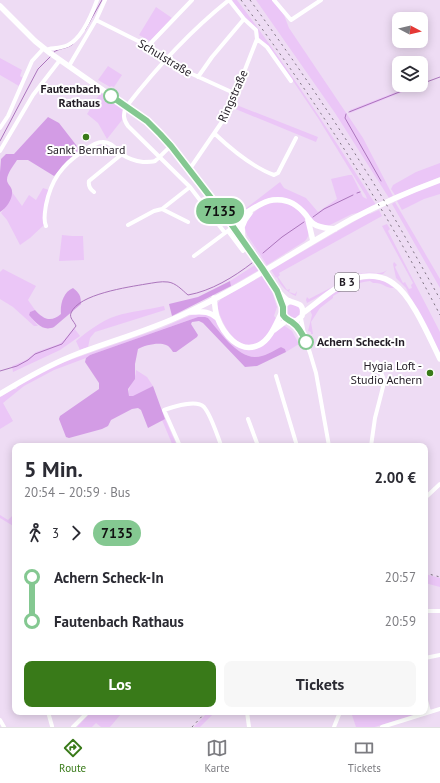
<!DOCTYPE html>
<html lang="de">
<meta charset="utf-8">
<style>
:root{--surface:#fff;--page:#f7f7f7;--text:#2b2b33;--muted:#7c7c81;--line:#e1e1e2;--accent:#397a19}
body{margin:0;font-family:"PT Sans",sans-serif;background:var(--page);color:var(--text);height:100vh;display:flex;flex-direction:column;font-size:15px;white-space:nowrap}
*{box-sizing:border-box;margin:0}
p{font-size:13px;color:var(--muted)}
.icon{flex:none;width:22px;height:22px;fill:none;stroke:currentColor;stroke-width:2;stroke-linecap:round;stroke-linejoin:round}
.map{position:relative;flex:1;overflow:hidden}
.panel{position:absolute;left:12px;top:443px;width:416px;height:272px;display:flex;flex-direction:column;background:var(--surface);border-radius:8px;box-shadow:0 2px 10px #0003}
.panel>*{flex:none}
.badge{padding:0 8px;border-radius:13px;font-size:14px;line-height:26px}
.needle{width:26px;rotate:97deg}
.buttons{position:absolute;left:392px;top:12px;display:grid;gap:8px}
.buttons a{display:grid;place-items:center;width:36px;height:36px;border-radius:8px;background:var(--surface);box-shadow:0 2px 10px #0003;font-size:20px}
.map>.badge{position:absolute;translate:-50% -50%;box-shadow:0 0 0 2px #fff}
.legs{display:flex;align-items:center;gap:6px;height:44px;padding:0 12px;font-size:13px}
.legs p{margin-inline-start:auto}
.summary{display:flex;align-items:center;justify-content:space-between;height:68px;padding:0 12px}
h1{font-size:22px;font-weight:800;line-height:30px}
.button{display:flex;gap:8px;margin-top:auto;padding:8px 12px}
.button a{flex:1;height:46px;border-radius:8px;background:var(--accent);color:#fff;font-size:16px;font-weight:800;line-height:46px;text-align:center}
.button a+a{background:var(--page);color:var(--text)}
ul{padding:0 12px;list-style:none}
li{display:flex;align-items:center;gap:14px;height:44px;font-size:15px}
li i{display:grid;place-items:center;width:6px;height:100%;margin:0 5px;background:currentColor}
li i::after{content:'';width:10px;height:10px;margin:-5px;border:3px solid;border-radius:50%;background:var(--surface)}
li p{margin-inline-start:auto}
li:first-child i{background:linear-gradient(#0000 50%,currentColor 0)}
li:last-child i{background:linear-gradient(currentColor 50%,#0000 0)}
.tabs{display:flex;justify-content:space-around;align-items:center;height:56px;border-top:1px solid var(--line);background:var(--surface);font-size:11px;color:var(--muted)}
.tabs a{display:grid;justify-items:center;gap:2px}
.tabs .active{color:var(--accent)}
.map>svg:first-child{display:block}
.green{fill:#ebc6f7}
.forest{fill:#d39ce5}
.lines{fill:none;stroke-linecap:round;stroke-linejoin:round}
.stream{stroke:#ab75bc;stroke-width:1}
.minor{stroke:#fff;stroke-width:4}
.major{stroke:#fff;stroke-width:5.5}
.rail{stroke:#7d7281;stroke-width:1;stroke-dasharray:2 4;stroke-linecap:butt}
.line-1-casing{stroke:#fff;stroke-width:9}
.line-1{stroke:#84c891;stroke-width:6}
.stop-1-dot{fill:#fff;stroke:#84c891;stroke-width:2}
.poi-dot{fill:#397a19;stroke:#fff;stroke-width:1.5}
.labels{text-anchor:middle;stroke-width:4;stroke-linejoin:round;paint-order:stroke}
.shield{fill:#fff;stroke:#646066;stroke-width:1}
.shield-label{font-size:11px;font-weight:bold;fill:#221c25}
.street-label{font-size:12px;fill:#221c25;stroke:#fff}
.stop-label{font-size:12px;font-weight:bold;fill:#221c25;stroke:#fff;text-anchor:end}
.poi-label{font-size:12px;fill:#221c25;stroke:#fff}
</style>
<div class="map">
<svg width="440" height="727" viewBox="0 0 440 727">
<rect width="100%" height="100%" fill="#eedcf4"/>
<path class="green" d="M 233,0 L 237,0 C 287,66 332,135 376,205 L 366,211 L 352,214 L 328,226 L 318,225 L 293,201 L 282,197 L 273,197 L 264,200 L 238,216 L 231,216 L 226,211 L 233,214 L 240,213 L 280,182 L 284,188 L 306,198 L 318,212 L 337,199 L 331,179 L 349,175 L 352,175 L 363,197 L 367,199 L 366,196 L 318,118 L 287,72 L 259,38 L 258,30 L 248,21 L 232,1 Z
M 256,0 L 272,0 L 284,15 L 289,28 L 363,138 L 393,196 L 389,198 L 335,113 Z
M 156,7 L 172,18 L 150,41 L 139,35 Z
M 0,58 L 22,70 L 20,76 L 23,78 L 19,86 L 0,75 Z
M 108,66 L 122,75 L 114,87 L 111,86 L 110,87 L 98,80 Z
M 414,85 L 420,85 L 350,113 L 350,110 Z
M 101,92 L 109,101 L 123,108 L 122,120 L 107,139 L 98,123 L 87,114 Z
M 234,104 L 318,137 L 316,142 L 233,108 Z
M 440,163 L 440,177 L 395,195 L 391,189 L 393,185 L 416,172 Z
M 440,182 L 440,194 L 424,199 L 402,210 L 397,201 L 406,196 Z
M 43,188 L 49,190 L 44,225 L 30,238 L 20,245 L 7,220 L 1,213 L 10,201 L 12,192 L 22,206 L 29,195 L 36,200 Z
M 274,202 C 280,203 287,203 293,206 C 303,212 315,231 305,241 L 267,265 L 247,235 L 244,225 C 252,213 260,205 274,202 Z
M 395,202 L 440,279 L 440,288 L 392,204 Z
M 379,210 L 382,216 L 279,273 L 280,275 L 278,277 L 287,290 L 290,289 L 289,292 L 295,294 L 297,291 L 296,296 C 288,293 279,285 277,277 L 276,278 L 271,270 L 369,213 L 370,214 Z
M 387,224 L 390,229 L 388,231 L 440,332 L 440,354 L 412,301 L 406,288 L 396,278 L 393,264 L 394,262 L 397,265 L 395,267 L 403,283 L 405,282 L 409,289 L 412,288 L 411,285 L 413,283 L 382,226 Z
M 244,228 L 246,235 L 274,278 C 263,267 261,261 254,248 C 250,241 245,236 244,228 Z
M 62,235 L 72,236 L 83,236 L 84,260 L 59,261 Z
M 255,265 L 259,270 L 231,286 L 230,281 Z
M 3,269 L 36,286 L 28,300 L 35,310 L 30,312 L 29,315 L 38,326 L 34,326 L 13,307 L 0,299 L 0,272 Z
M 387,270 L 383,274 C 379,274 374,273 370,274 C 347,275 327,293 307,303 L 306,300 L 307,297 L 309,299 L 338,284 L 337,281 C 346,279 355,274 365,273 C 373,272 381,275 387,270 Z
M 262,276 L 271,289 L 277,307 L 274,316 L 277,319 C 273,326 268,335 262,340 C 239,358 220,323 217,304 L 221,299 Z
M 374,279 L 384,281 L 394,288 C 384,288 383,282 373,283 L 370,281 C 357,282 345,289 333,296 L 333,298 L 320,308 L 311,322 L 313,334 L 311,334 L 311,332 L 308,331 L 312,315 L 310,310 C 329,296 349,278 374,279 Z
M285 311a8 8 0 1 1 16 0a8 8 0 1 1-16 0Z
M 164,306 L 165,310 L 95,332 L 90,338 L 88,347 L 80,350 L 76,341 C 88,331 101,321 116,316 C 131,311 148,310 164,306 Z
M 196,313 L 206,313 L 215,319 L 227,339 L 232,344 L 244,349 L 267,342 L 282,324 L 292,331 L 299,344 L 286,352 L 285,349 L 281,347 C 273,351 264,357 255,357 C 237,357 219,331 208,318 L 198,317 L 90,355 L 86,358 L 54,370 L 24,386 L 3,403 L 13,421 L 0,429 L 0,397 L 14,389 L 16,389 L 18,385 L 52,367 L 70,360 L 162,328 Z
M 74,328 L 80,336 L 60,350 L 13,372 L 12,366 L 26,360 L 36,352 L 59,344 L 64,340 Z
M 136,370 L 147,377 L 153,386 L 133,397 L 129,396 C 127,385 136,382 136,370 Z
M 165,419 L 177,446 L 173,446 L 162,420 Z
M 15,513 L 15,527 L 0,518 L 0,515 L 8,520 Z
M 425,574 L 440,578 L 440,587 L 425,583 Z
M 91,712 L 120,712 L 121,714 L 110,727 L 101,727 L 96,723 L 92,727 L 77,727 Z
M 208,712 L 215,712 L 200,727 L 194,727 Z
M 351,712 L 415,712 L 416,714 L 375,727 L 356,727 Z"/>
<path class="forest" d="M 48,117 L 59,123 L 80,150 L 54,176 L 28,160 L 17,160 C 14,165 7,173 7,180 C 7,184 12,187 12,191 C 13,199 6,209 0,212 L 0,172 L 1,159 L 6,154 L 14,154 Z
M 230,281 L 231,286 L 172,316 L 169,304 L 198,297 Z
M 73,288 C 79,293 81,295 81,304 L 54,327 C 43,332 36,323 29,315 L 30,312 L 35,310 C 43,319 51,323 61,314 C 60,305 63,292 73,288 Z
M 198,317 L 205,317 L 208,318 C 219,331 237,357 255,357 C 264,357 273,351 281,347 L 285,349 L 286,352 L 257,366 L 245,367 L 203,323 L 199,321 L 192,322 L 191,324 L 198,335 L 197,337 L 176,352 L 173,352 C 171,349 169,346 166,345 C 159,342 145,345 138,349 L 135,364 L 135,379 L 128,389 L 129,396 L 133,396 L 153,386 L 165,419 L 148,428 L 141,410 L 138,408 L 132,409 L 111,420 L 108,426 L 102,429 L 69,438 L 66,437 L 59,419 L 60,416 L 99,389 L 99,383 L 85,362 L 86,358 L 90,355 Z"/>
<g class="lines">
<path class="stream" d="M 85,30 L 102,0
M 54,52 C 59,48 67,49 73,44
M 421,84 L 440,77
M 349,112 L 417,85
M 346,114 L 345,118 L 381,181
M 0,141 L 38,69 L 51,56
M 357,193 L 360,192
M 313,217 L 324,209 L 353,195
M 263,253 L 282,237 L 304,222
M 0,371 L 17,366 L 28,360 L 35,354 L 62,344 L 76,326 C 74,321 69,318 71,313 C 78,294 129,287 146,284 C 153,283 161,281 168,282 C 176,283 182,290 188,295 C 211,291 234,277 252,263"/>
<path class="minor" d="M 274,0 L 291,20 L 321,0
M 96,20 L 148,46 L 181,69 L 236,94
M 257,39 L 267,47 L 291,81
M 148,46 L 192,0
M 47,50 L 49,49 C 55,48 62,48 68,45 C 82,38 92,14 97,0
M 69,66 L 96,20 L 105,0
M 198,77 L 212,57 L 244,19
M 0,128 L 8,116 L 32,61 L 44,48
M 215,134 C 232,150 252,167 274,175 L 278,173 L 296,138
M 0,151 L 33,95 L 60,60
M 189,170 L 228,113 L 257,39 L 256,30 L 244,19 L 229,0
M 94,192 C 90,189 88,186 89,181 L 122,154
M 162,209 L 188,222
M 128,225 L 154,211 L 162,209 L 190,187
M 46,226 C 43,220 45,212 46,205 C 51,180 62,165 83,151 C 89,147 96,142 102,142 C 111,141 117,150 123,155 C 129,159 136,161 143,162 C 146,162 152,162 155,161 C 158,159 167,149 171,146
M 228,231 L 243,251
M 225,233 L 190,187 L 128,126 C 123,119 123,114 126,107 C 157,67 190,31 229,0
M 194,256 L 233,227
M 301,318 L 304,334
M 292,322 L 304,336 L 310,353 L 316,373 L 329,446
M 276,376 L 297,446
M 248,419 L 258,446
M 180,446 L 164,410 C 173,407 196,399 204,407 C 211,415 217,435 221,445
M 371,446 L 375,418 L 383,387 L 384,380 L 377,362
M 425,498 L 440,484
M 425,611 L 440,611
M 425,658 L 440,655
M 425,696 L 429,712
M 48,712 L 52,726
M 247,712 L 249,727
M 0,720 L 4,727
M 73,727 L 88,712
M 334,727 L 340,712
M 382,727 L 440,709"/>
<path class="major" d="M 0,6 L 35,41 L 50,53 L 147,121 L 160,133 L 233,227 L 277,291 L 283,307
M 308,220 L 313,241
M 229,221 C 245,217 257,202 273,200 C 287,198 298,205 306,215 C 308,218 311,222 314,224 C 319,228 328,228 335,229
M 233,227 L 245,220 L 250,213
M 243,242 L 242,227 L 245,220
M 279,292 C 282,295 285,299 289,301 C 297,304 305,303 302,316 L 296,321 L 287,320 L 283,315 C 281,309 284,304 290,301
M 214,298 C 215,305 215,311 217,317 C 223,333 239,355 259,345 C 271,339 276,323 282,312
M 190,312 C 201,312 208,310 217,318
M 303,313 C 320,301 336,285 356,278 C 369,274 384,276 394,284 C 412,296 430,339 440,359
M 274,330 L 287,320
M 0,394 C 23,380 47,366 72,356 C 108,342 145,332 180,316 C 240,289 294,251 352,219 C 380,204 410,191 440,180"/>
<path class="rail" d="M 241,0 C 315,100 383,204 440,315
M 250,0 C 290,55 328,110 364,168 C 391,210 415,255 440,299
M 425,573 L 440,577
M 192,727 L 206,712"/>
</g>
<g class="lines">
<defs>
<path id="line-1" d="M 111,96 L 147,121 L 160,134 L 171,146 L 229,221 L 262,268 L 277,291 L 283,307 L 283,315 C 286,320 289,320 293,323 C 299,327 303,335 306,342"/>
</defs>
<use href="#line-1" class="line-1-casing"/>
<use href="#line-1" class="line-1"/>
</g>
<g class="stop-1-dot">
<circle cx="111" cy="96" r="7"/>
<circle cx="306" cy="342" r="7"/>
</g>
<g class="poi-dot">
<circle cx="86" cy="137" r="4"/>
<circle cx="430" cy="373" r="4"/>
</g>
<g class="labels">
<rect class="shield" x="335" y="273" width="24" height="18" rx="3"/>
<g class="shield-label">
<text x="347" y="286">B 3</text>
</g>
<g class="street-label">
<text transform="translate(165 58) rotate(31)" y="4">Schulstraße</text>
<text transform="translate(233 96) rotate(-66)" y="4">Ringstraße</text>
</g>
<g class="stop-label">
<text x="100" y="93">Fautenbach<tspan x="100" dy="14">Rathaus</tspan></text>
<text x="317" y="346" text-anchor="start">Achern Scheck-In</text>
</g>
<g class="poi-label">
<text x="86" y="154">Sankt Bernhard</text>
<text x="422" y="370" text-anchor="end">Hygia Loft -<tspan x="422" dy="14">Studio Achern</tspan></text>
</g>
</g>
</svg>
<div class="buttons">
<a><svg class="needle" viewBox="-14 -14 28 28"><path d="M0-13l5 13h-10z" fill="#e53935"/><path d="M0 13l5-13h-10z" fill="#7c7c81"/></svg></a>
<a><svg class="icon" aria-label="layers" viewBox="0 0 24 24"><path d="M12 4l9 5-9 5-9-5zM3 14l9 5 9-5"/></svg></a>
</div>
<b class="badge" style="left:220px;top:211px;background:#84c891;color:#111">7135</b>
<section class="panel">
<div class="summary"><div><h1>5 Min.</h1><p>20:54 – 20:59 · Bus</p></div><b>2.00 €</b></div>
<div class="legs"><svg class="icon" aria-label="walk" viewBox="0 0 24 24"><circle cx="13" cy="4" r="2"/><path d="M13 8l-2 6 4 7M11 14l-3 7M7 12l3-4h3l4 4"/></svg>3<svg class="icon" aria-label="forward" viewBox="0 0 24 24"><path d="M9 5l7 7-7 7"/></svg><b class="badge" style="background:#84c891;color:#111">7135</b></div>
<ul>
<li><i style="color:#84c891"></i><b>Achern Scheck-In</b><p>20:57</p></li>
<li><i style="color:#84c891"></i><b>Fautenbach Rathaus</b><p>20:59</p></li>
</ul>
<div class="button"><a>Los</a><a>Tickets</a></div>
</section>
</div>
<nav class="tabs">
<a class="active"><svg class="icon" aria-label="directions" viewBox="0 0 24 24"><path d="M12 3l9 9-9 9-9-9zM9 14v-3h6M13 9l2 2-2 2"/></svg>Route</a>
<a><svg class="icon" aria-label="map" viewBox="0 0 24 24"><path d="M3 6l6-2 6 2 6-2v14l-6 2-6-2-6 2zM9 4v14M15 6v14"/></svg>Karte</a>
<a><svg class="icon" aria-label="tickets" viewBox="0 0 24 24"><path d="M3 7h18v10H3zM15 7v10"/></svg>Tickets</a>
</nav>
